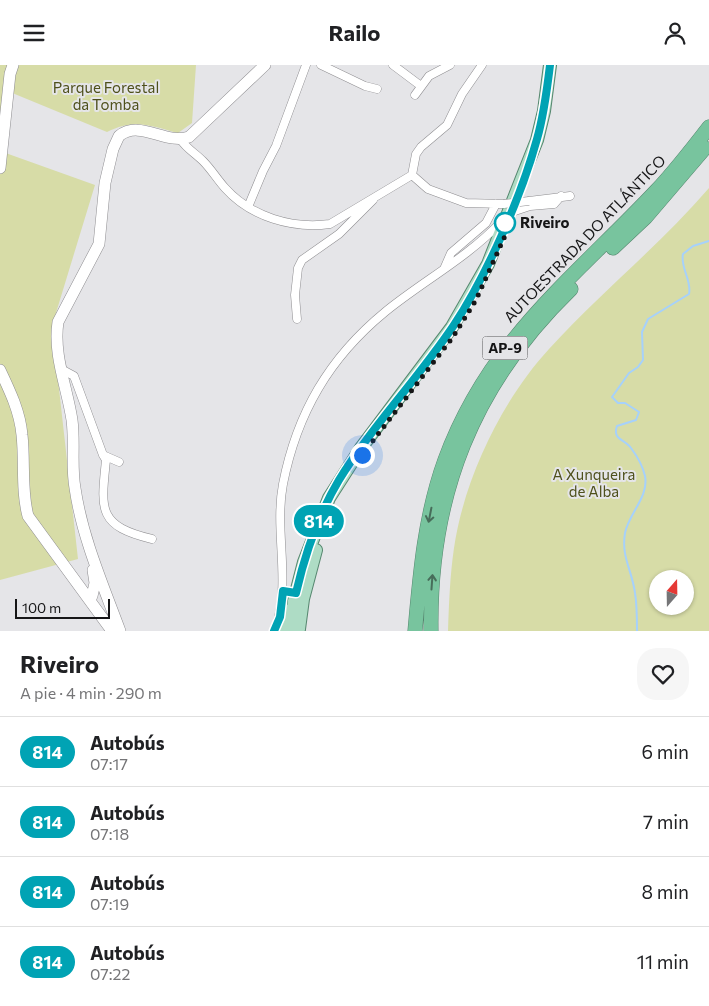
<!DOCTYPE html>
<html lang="es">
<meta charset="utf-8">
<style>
:root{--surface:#fff;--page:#f6f6f6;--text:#202124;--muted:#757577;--line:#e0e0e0}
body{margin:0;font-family:Commissioner,sans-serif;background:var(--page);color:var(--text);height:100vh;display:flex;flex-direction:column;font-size:19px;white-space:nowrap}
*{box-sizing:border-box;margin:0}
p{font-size:16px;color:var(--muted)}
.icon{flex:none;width:28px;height:28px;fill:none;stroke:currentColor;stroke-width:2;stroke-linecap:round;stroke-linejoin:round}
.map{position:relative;height:566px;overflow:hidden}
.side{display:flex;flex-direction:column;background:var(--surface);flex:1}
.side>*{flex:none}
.badge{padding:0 10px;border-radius:16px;font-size:18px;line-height:32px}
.needle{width:32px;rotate:20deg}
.controls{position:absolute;left:649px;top:505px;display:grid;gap:10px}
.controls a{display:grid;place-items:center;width:45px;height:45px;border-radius:50%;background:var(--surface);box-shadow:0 1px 4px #0004;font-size:25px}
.scale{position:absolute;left:15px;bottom:12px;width:95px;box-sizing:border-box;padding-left:5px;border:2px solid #161617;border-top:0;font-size:14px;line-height:18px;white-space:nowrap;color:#161617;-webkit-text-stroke:4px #e5e5e8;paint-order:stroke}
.you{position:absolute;width:25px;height:25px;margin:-12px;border:4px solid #fff;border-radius:50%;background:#1a73e8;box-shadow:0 0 0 8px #1a73e833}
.map>.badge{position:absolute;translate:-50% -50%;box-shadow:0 0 0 2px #fff}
.round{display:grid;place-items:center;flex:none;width:52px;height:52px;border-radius:20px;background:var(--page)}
.overview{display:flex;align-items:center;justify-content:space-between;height:85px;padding:0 20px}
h1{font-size:24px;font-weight:700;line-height:38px}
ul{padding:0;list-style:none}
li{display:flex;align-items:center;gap:15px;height:70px;padding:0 20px;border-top:1px solid var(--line)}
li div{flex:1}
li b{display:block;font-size:19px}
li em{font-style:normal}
li .badge{min-width:55px;font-weight:700;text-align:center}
header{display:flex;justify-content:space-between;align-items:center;height:65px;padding:0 20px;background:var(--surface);font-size:22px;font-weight:700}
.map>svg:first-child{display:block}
.green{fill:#d7dca7;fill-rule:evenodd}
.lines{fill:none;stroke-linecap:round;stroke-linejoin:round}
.stream{stroke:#a6d1fb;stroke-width:2}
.street-casing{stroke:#8e8d90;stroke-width:9}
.secondary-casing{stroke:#8e8d90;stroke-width:12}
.primary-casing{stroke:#56876f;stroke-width:14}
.highway-casing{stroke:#56876f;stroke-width:15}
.street{stroke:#fff;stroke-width:8}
.secondary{stroke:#fff;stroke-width:11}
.primary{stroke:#aedcc5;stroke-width:12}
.highway{stroke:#78c49e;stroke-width:14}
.street-bridge-casing{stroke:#8e8d90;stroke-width:9;stroke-linecap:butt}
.street-bridge{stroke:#fff;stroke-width:8}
.oneway{stroke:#476d5a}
.line-casing{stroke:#fff;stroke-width:11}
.line{stroke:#00a3b4;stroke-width:8}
.walk{stroke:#161617;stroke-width:5;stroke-dasharray:0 9}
.stop-dot{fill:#fff;stroke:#00a3b4;stroke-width:2.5}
.labels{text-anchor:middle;stroke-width:4;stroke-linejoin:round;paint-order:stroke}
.shield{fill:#e5e5e8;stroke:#545456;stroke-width:1}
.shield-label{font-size:14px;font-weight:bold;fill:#161617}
.park-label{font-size:15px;fill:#4e501b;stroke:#e5e5e8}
.stop-label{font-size:15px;font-weight:bold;fill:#161617;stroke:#e5e5e8;text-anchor:start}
.street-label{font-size:15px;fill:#161617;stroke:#e5e5e8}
</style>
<header><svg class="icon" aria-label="menu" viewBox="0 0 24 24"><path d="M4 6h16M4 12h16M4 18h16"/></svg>Railo<svg class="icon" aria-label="person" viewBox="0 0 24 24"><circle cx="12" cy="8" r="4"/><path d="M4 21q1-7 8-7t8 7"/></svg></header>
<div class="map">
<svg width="709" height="566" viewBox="0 0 709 566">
<rect width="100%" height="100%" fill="#e5e5e8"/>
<path class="green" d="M 0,0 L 196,0 L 192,58 L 178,68 C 150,61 135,53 107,67 L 5,25 L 0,64 Z
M 0,86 L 95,120 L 52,261 L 78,494 L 0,515 Z
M 709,123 L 709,566 L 448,566 C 449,538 450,510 454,483 C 464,414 502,335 549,284 C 600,228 660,180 709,123 ZM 658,514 L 685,514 L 685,541 L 658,541 Z"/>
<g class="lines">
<path class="stream" d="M 637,566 C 637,553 637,540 635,528 C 632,505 621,492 625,468 C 629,448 649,432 645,411 C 643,402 637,391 631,383 C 625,374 612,375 617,361 L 636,355 L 639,347 L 625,338 L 618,338 L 612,332 L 629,308 L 638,302 L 643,295 L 642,267 L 648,254 L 689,229 C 692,215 680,203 683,189 L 693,181 L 709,176"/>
<defs>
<path id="street" d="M 321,0 L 365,21 L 377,24
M 393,0 L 421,21
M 482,0 L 462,29 L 447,60 L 421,82 L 416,89 L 412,110 L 428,124 L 466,138 L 504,139
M 415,30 L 429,11 L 450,0
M 181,75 C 187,84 195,88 203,96 C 211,104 217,114 225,123 C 251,152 292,164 330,159 L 412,110
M 529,136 L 570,131
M 248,142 L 263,106 L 276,81 L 306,0
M 509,148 L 530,141 L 554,139 L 561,131
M 444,204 L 451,188 L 486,158 L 496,139
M 297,254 L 295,230 L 298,203 L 302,195 L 339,169 L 373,135
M 61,304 L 74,311 L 103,390 L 119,397
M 103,390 L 106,395 C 101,444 97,461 152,474
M 276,562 C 291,515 274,466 283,419 C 297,348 329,293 385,247 C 423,216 467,193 501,157"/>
<path id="secondary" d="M 0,103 L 10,9 L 13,0
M 0,305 C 10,326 20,347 22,370 C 25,397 21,425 28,451 L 112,566
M 92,531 L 95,518 L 93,505
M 120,566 C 103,520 82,472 75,423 C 71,401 75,378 72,355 C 67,322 53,290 58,257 L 99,179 L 105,118 L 113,84 L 119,71 C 140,54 165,80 189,72 L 265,0"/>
<path id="primary" d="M 299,564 L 303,534 L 316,485
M 277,566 L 284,557 L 290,545
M 290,566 L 294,536 L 304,497 L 329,433 L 361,383 L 452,262 L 488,199 L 537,75 L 544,46 L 550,0"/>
<path id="highway" d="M 613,183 L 646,152 L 705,83
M 415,566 C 420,508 425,450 445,395 C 489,275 572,215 656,126 C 675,106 692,84 709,62
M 431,566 C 429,430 473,319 571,224"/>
</defs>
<use href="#street" class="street-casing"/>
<use href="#secondary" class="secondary-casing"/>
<use href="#primary" class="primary-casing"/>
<use href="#highway" class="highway-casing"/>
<use href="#street" class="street"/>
<use href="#secondary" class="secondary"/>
<use href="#primary" class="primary"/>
<use href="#highway" class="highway"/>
<defs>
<path id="street-bridge" d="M 504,139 L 529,136"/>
</defs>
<use href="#street-bridge" class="street-bridge-casing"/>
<use href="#street-bridge" class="street-bridge"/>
</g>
<defs><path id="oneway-shaft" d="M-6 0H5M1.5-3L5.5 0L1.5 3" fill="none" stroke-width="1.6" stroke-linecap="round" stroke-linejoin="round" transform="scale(1.25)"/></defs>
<g class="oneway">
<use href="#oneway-shaft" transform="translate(430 450) rotate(101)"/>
<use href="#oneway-shaft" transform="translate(432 517) rotate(-86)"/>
</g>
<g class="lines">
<defs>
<path id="line" d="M 274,566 L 280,552 L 283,526 L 296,528 C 305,489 318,450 339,415 C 373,360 418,314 454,260 C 487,210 521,132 537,74 C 544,50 547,25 550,0"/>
</defs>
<use href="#line" class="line-casing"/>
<use href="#line" class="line"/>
<path class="walk" d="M 362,390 L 453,272 L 476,235 L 509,162 L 505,158"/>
</g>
<circle class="stop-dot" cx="505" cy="158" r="10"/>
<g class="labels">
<rect class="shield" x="482.5" y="271.5" width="45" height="23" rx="4"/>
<g class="shield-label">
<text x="505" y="288">AP-9</text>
</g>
<g class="park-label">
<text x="106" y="28">Parque Forestal<tspan x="106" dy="17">da Tomba</tspan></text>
<text x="594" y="415">A Xunqueira<tspan x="594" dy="17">de Alba</tspan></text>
</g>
<g class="stop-label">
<text x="520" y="163">Riveiro</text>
</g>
<g class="street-label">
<text transform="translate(585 174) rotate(-46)" y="5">AUTOESTRADA DO ATLÁNTICO</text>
</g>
</g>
</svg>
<div class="controls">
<a><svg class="needle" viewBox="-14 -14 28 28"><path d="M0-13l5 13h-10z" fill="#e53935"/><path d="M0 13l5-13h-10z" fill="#757577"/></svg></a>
</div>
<div class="scale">100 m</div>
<div class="you" style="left:362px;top:390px"></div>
<b class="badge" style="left:319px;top:456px;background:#00a3b4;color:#fff">814</b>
</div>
<section class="side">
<div class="overview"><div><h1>Riveiro</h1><p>A pie · 4 min · 290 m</p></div><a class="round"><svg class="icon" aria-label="heart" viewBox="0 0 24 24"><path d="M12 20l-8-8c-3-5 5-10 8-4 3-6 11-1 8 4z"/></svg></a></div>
<ul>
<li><span class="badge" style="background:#00a3b4;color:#fff">814</span><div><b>Autobús</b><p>07:17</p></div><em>6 min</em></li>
<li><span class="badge" style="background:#00a3b4;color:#fff">814</span><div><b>Autobús</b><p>07:18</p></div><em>7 min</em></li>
<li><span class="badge" style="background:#00a3b4;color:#fff">814</span><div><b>Autobús</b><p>07:19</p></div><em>8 min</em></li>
<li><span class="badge" style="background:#00a3b4;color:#fff">814</span><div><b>Autobús</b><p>07:22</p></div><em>11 min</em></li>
</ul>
</section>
